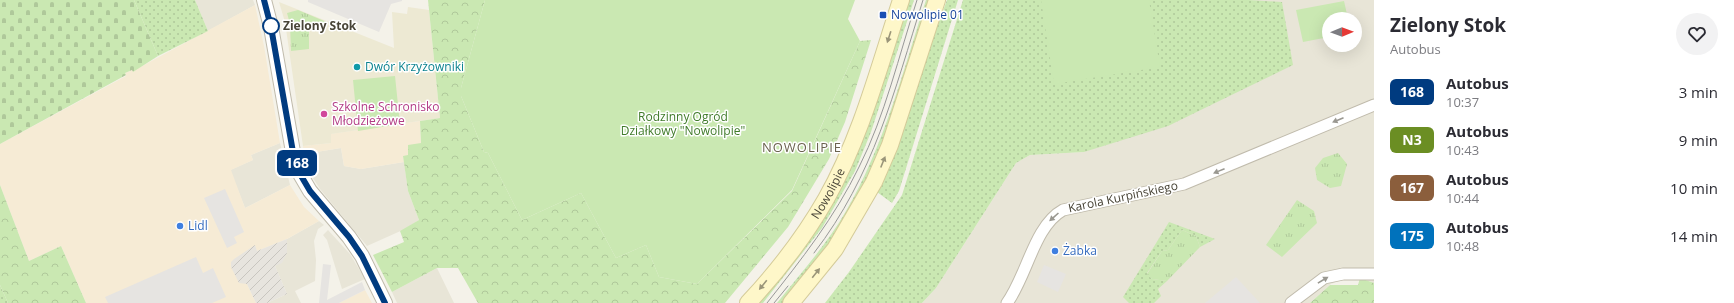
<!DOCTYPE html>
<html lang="pl">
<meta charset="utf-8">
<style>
:root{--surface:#fff;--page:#f2f2f3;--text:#2b2b33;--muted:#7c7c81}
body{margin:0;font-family:"Open Sans",sans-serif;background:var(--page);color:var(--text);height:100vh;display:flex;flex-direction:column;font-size:15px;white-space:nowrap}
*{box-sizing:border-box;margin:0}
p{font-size:13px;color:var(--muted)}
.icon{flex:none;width:22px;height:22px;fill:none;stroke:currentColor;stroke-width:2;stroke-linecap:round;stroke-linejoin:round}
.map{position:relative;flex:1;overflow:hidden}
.drawer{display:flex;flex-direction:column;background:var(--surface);width:360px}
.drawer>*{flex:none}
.badge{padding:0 8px;border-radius:6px;font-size:14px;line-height:26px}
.needle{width:26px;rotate:89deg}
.buttons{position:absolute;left:1322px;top:12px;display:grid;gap:8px}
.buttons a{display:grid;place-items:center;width:40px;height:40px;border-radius:50%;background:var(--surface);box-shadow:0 4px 16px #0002;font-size:20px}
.map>.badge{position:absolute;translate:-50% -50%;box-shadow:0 0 0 2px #fff}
.round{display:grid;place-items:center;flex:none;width:42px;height:42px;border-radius:21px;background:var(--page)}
.summary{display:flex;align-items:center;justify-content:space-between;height:68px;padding:0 16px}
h1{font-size:19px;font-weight:700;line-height:30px}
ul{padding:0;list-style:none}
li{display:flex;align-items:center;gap:12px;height:48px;padding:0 16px}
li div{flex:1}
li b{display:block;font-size:15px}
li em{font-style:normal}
li .badge{min-width:44px;font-weight:700;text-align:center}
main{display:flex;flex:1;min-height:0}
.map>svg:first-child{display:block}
.residential{fill:#e8e5d7;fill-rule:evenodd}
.commercial{fill:#f6ebd5}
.industrial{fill:url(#industrial-furrows)}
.education{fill:#ede9d3}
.grass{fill:url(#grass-dots)}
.forest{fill:url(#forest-crowns)}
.cemetery{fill:url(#cemetery-stones)}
.park{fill:url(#park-tufts)}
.garden{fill:#cae8b2}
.parking{fill:#e6e4e1}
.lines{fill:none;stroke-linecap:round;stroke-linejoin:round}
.minor-casing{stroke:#c0bbac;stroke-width:13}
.tertiary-casing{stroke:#c0bbac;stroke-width:16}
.secondary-casing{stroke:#d4cb99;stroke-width:18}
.minor{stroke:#fff;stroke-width:11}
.tertiary{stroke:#fff;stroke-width:14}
.secondary{stroke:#fef7c9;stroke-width:16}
.tram{stroke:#989898;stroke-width:1}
.oneway{fill:#9a9579}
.oneway2{fill:#9a9891}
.line-casing{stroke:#fff;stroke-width:9}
.line{stroke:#003b80;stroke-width:6}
.transit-dot{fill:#1a4fb4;stroke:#fff;stroke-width:1.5}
.stop-dot{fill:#fff;stroke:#003b80;stroke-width:2}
.culture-dot{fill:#0f9aa8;stroke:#fff;stroke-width:1.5}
.hotel-dot{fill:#d1479c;stroke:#fff;stroke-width:1.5}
.shop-dot{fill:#3f7fe0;stroke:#fff;stroke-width:1.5}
.labels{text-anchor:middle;stroke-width:3;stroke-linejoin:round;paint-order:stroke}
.transit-label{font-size:12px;fill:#164399;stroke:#fff;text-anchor:start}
.stop-label{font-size:12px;font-weight:bold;fill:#484437;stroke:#fff;text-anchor:start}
.culture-label{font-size:12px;fill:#0d838f;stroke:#fff;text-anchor:start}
.hotel-label{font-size:12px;fill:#b23c85;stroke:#fff;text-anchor:start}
.park-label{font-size:12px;fill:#407b2a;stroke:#fff}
.street-label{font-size:12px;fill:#484437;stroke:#fff}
.shop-label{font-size:12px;fill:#366cbe;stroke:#fff;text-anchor:start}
.neighbourhood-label{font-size:13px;letter-spacing:1px;fill:#6b634f;stroke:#fff}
</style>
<main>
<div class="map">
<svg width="1374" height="303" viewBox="0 0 1374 303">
<defs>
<pattern id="industrial-furrows" width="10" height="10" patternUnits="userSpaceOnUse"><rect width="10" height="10" fill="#e7e4de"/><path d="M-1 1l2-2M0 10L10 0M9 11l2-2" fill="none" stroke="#c8c5bf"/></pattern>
<pattern id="grass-dots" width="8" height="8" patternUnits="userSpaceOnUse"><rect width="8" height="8" fill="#cae8b2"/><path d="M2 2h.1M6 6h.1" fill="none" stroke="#afc89a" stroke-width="1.8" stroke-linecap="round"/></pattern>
<pattern id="forest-crowns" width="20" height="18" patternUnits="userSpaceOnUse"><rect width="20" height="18" fill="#cae8b2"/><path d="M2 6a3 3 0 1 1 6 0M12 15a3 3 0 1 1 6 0" fill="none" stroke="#afc89a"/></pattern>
<pattern id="cemetery-stones" width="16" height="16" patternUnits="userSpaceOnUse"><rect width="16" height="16" fill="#cae8b2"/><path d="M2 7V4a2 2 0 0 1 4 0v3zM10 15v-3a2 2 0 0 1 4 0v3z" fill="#afc89a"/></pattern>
<pattern id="park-tufts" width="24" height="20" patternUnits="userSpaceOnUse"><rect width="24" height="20" fill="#cae8b2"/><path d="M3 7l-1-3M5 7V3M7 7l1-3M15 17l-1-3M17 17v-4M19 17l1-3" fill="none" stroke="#afc89a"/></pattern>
</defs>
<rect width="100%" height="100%" fill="#f4f2e9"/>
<path class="residential" d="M 195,0 L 253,0 L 255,5 L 208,31 Z
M 1249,0 L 1374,0 L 1374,283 L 1360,278 L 1346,278 L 1331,284 L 1310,303 L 922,303 L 936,288 L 1016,163 L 1030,155 L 1084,152 L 1271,3 ZM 1329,19 L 1355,19 L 1355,45 L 1329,45 Z
M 280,143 L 290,185 L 245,208 L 230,170 L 253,160 L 251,155 Z
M 341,148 L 344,166 L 361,169 L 404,162 L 408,191 L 419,220 L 405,229 L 367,246 L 320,189 L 311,175 L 304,154 Z
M 319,221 L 324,225 L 318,229 L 314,241 L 316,260 L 315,281 L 295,291 L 301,303 L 267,303 L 287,294 L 275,266 L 287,253 L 287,239 Z
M 328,230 L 350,254 L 365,279 L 342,289 L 327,240 L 323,235 Z
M 437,268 L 454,303 L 397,303 L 392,292 Z"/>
<path class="commercial" d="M 255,5 L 264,46 L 280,143 L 251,155 L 253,160 L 231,170 L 245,208 L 290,185 L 304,207 L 319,221 L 287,239 L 257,251 L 255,246 L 247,284 L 256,303 L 86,303 L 61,246 L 29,261 L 0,185 L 0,144 L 126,76 L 125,73 L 132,70 L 133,71 Z
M 420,121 L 421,143 L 409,150 L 408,156 L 403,157 L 404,162 L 361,169 L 344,166 L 341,148 L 304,154 L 303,146 L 331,143 L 330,134 Z
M 365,290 L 372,303 L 339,303 Z"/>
<path class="industrial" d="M 287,239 L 287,253 L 282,263 L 275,266 L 287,294 L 267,303 L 256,303 L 247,284 L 239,283 L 231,267 L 231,262 L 234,259 L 255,245 L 257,251 Z"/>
<path class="education" d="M 279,2 L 394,48 L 392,12 L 407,14 L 408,7 L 429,10 L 440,118 L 331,134 L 331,143 L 303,146 L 285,22 Z"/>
<path class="grass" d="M 134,0 L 195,0 L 208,31 L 158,56 Z
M 908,0 L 914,0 L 871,132 L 855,171 L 822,228 L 763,303 L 755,303 L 793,258 Z
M 926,0 L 931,0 L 878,159 L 835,237 L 783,303 L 777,303 C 801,273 827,244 846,211 C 884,146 903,71 926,0 Z
M 947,0 L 958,0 L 899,191 L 892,203 L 877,192 Z
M 963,0 L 1249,0 L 1282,2 L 1293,65 L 1168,126 L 1084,152 L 1030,155 L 1016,163 L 936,288 L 922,303 L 825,303 L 849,272 L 902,195 Z
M 1169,222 L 1215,239 L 1200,247 L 1196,236 L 1182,230 L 1168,250 L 1162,251 L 1147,273 L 1152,279 L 1167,281 L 1158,289 L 1161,296 L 1154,303 L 1129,303 L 1123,297 Z
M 0,285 L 8,303 L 0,303 Z"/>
<path class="forest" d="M 428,0 L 485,0 L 461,88 L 461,96 L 484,152 L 488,153 L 522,220 L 581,193 L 616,258 L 646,245 L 659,277 L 697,284 L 792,191 L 860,41 L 871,40 L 845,122 L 829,159 L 788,227 L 725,303 L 478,303 L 458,268 L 437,268 L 392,292 L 373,255 L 404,242 L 400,231 L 419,220 L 408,191 L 403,156 L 408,155 L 408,145 L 421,143 L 420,121 L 440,118 Z
M 0,185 L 29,261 L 61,246 L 86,303 L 8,303 L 0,285 Z
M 1360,278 L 1374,283 L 1374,303 L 1310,303 L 1330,285 L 1358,285 Z"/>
<path class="cemetery" d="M 0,0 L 134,0 L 158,56 L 133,72 L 132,70 L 125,73 L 126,75 L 0,144 Z"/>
<path class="park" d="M 298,10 L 329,23 L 309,24 L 309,49 L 291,51 L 290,24 L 287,13 Z
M 1338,153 L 1347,164 L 1341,186 L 1330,188 L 1317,180 L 1315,168 L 1323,158 Z
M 1297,200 L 1314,211 L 1317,223 L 1282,257 L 1266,245 Z
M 1182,230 L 1196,236 L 1200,247 L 1167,281 L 1152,279 L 1147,274 L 1162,251 L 1168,250 Z"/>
<path class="garden" d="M 485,0 L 855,0 L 848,19 L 860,41 L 792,190 L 697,284 L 659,277 L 646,245 L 616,258 L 581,193 L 522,220 L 488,153 L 484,152 L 461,96 L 461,88 Z
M 1041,0 L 1149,0 L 1160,67 L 1054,84 Z
M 1344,1 L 1348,19 L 1329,19 L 1329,37 L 1303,42 L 1296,10 Z
M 395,76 L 400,124 L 358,131 L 353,80 Z"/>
<path class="parking" d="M 308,0 L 402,0 L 402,1 L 391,4 L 379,32 L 308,2 Z
M 225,189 L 244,232 L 234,237 L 237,243 L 227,248 L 204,198 Z
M 196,257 L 203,273 L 213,268 L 226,297 L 212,303 L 108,303 L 105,297 Z
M 323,264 L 331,265 L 327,300 L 362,282 L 365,290 L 339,303 L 319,303 Z
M 1044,265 L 1066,274 L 1058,292 L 1037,282 Z
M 1236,277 L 1260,303 L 1205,303 Z"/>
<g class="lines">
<defs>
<path id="minor" d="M 1007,303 C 1027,276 1034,226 1063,210 L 1184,184 L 1374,105
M 1291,303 L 1324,278 L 1343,274 L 1374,274"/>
<path id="tertiary" d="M 264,0 L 271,27 L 293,152 L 300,174 L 310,191 L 349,237 L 362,256 L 385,303"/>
<g id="secondary">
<path id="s1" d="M 748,303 C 776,273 806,234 826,199 C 861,137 879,67 901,0"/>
<path d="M 791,303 L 835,249 L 874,182 L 890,145 L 937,0"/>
</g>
</defs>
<use href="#minor" class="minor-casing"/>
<use href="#tertiary" class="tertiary-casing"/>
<use href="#secondary" class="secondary-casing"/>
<use href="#minor" class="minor"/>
<use href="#tertiary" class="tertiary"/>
<use href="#secondary" class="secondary"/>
<path class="tram" d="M 814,253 C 874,175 894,92 923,0
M 767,303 C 801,260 835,217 859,167 C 885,116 899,55 917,0
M 774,303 L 788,286"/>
</g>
<defs><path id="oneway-solid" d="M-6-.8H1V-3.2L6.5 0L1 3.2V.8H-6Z"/></defs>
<g class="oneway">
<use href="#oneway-solid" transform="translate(889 37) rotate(108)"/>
<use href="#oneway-solid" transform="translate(883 162) rotate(-68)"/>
<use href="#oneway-solid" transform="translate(816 273) rotate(-51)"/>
<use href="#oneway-solid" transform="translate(763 285) rotate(129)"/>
</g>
<g class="oneway2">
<use href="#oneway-solid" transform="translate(1338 120) rotate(157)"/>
<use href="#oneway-solid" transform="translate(1219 171) rotate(158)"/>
<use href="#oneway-solid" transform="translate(1054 217) rotate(138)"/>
<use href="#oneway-solid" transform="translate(1323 280) rotate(-31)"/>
</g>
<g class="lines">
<defs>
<path id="line" d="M 264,0 L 271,27 L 293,152 L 300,174 L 310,191 L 349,237 L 362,256 L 385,303"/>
</defs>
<use href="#line" class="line-casing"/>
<use href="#line" class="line"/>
</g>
<rect class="transit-dot" x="879" y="11" width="8" height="8" rx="2"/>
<circle class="stop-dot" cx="271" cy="26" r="8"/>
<circle class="culture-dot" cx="357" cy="67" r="4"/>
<circle class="hotel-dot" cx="324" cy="114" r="4"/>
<g class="shop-dot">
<circle cx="180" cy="226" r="4"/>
<circle cx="1055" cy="251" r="4"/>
</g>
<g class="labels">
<g class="transit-label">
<text x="891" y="19">Nowolipie 01</text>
</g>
<g class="stop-label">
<text x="283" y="30">Zielony Stok</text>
</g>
<g class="culture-label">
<text x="365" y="71">Dwór Krzyżowniki</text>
</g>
<g class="hotel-label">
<text x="332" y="111">Szkolne Schronisko<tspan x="332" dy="14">Młodzieżowe</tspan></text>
</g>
<g class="park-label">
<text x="683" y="121">Rodzinny Ogród<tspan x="683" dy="14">Działkowy "Nowolipie"</tspan></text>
</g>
<g class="street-label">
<text dy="4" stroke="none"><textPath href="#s1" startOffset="136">Nowolipie</textPath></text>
<text transform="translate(1123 197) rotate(-12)" y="4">Karola Kurpińskiego</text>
</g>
<g class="shop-label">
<text x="188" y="230">Lidl</text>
<text x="1063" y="255">Żabka</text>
</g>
<g class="neighbourhood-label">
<text x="802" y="152">NOWOLIPIE</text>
</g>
</g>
</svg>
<div class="buttons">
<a><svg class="needle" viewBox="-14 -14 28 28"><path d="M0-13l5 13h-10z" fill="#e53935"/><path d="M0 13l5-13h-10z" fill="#7c7c81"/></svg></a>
</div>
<b class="badge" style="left:297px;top:163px;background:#003b80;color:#fff">168</b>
</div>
<section class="drawer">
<div class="summary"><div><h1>Zielony Stok</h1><p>Autobus</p></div><a class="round"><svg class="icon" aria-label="heart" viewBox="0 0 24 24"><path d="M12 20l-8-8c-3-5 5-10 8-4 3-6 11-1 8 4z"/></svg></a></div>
<ul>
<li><span class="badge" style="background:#003b80;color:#fff">168</span><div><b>Autobus</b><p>10:37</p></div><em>3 min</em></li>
<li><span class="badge" style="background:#6b8e23;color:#fff">N3</span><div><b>Autobus</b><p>10:43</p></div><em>9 min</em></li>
<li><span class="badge" style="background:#8b5e3c;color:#fff">167</span><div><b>Autobus</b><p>10:44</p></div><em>10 min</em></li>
<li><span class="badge" style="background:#0072bc;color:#fff">175</span><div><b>Autobus</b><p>10:48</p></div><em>14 min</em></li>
</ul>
</section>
</main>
